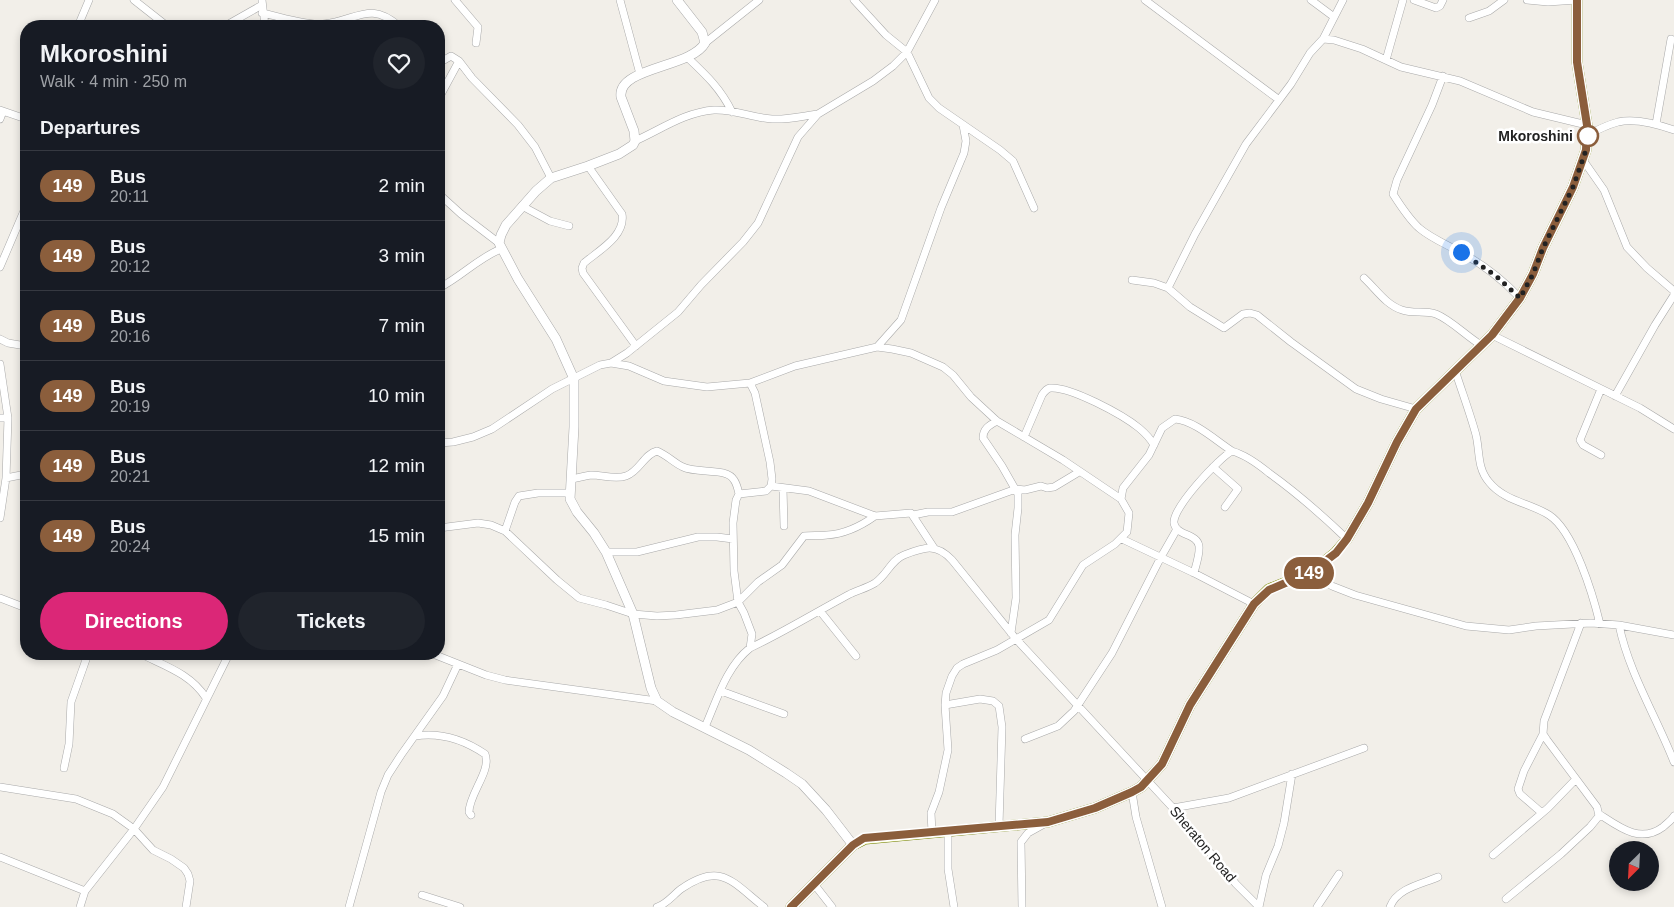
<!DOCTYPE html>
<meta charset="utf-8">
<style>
:root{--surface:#171b24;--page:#20242c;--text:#f1f3f6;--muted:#9ea1a6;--line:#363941;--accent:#db2777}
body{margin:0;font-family:Helvetica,sans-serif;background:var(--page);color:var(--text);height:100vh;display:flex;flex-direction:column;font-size:19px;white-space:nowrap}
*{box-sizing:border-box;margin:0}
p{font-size:16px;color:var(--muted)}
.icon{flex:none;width:28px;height:28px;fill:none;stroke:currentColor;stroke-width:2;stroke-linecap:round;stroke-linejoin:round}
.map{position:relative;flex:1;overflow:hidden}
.sheet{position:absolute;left:20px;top:20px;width:425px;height:640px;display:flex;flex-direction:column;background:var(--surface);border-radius:20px;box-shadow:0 2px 8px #0003}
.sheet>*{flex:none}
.badge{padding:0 10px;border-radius:16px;font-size:18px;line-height:32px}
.needle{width:32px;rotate:204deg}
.fabs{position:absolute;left:1609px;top:841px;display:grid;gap:10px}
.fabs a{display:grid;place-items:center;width:50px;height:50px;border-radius:50%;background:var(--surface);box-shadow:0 2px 8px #0003;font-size:25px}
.you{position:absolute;width:25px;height:25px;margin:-12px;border:4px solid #fff;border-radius:50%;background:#1a73e8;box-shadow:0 0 0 8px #1a73e833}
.map>.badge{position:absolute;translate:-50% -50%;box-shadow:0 0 0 2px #fff}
h2{padding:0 20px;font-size:19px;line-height:45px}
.round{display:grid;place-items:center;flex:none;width:52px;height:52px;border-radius:26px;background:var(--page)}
.overview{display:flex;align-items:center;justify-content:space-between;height:85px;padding:0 20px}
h1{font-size:24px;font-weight:700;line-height:38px}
.button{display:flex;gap:10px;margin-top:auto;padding:10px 20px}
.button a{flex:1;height:58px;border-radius:30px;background:var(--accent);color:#fff;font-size:20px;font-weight:700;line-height:58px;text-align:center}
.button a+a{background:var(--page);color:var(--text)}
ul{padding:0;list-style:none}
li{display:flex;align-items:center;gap:15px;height:70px;padding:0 20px;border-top:1px solid var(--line)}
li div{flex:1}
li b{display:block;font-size:19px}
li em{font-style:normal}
li .badge{min-width:55px;font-weight:700;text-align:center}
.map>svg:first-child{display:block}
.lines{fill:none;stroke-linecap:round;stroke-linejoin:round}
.minor-casing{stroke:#a9a9a9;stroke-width:8}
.tertiary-casing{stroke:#a9a9a9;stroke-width:10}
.secondary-casing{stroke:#707d05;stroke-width:11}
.minor{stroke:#fff;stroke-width:7}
.tertiary{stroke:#fff;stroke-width:9}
.secondary{stroke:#f7fabf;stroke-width:10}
.line-casing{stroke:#fff;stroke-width:11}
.line{stroke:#8b5e3c;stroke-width:8}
.walk{stroke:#222;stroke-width:5;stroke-dasharray:0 9}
.stop-dot{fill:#fff;stroke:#8b5e3c;stroke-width:2.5}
.labels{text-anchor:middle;stroke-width:5;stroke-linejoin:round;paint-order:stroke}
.stop-label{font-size:14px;font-weight:bold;fill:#222;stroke:#fff;text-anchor:end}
.street-label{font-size:14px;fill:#222;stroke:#fff}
</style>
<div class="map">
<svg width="1674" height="907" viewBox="0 0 1674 907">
<rect width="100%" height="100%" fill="#f2efe9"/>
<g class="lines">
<defs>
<path id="minor" d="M 134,0 L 167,26
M 262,0 L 265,26
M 455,0 L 478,27 L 476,43
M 620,0 L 640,74
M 854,0 L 886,35 L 907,52 L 929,98 L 939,108 L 1000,150 L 1013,161 L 1034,208
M 1145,0 L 1278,99
M 1311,0 L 1334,17
M 1414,0 L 1436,8 L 1440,6 L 1443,0
M 1527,0 L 1548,2 L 1577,0
M 262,13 C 278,16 308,26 323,24 C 357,21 369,0 399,26
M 1469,18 L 1489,11 L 1504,0
M 78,26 L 89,0
M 225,26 L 262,5
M 1323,39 L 1343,0
M 705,43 L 759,0
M 688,58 C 706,75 721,89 732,112
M 1386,60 L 1403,0
M 439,63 L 451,56 L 459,61 L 472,78 L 518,125 L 535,147 L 551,178
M 1443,76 L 1432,105 L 1397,180 L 1393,194 C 1400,205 1409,219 1419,228 C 1432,239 1448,245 1462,253 C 1484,265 1503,280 1520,298
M 439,98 L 459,61
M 0,110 L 26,119
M 0,119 L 3,111
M 1656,124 L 1671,39
M 1588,135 C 1597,130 1607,125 1618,122 C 1635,118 1657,124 1674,130
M 635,141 C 660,130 685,112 714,110 C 734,109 752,118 772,119 C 787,120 803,116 818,114
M 1583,160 L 1604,190 L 1627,247 L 1647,268 L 1674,291
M 588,166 L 622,214 C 626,236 598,251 584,263 L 582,268 L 583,273 L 636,346
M 439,194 L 461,214 L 499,243
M 522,206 L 550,221 L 569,226
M 0,267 L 26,206
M 1364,278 C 1376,289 1386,305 1402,310 C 1413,314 1425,310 1436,314 C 1451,320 1466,336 1481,345
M 1132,280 L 1154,283 L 1168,288 L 1190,307 L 1224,328 L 1243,314 L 1250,313 L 1257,315 L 1291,342 L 1356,389 L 1381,399 L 1416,409
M 439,288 C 461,277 478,258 501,249
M 1168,288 L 1195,234 L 1246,144 L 1291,84 L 1310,53 L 1323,39 L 1334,40 L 1362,49 L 1401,67 L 1460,81 L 1533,112 L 1587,125
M 1492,335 L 1640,408 L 1674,429
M 0,339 L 8,343 L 26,346
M 877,347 L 901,320 L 941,208 L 964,153 L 966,141 L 963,125
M 611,363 L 627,353 L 678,312 L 701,285 L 743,242 L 758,223 L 798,137 L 818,114 L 873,81 L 893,66 L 907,52 L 935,0
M 0,364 L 8,418 L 6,478 L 0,518
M 1455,370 C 1462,392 1470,413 1476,435 C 1480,452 1477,468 1489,482 C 1504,501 1530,503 1549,515 C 1574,531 1593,595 1600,624
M 1601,389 L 1580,440 L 1583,445 L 1601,455
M 1615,396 L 1655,325 L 1674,295
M 0,418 L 8,418
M 997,421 C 990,425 983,428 983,438 L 1002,466 L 1018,494 L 1018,508 L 1015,535 L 1016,598 L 1011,633
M 1024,437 L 1042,395 C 1044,392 1046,389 1050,388 C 1070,386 1123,415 1139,428 C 1145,433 1150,438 1154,445
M 439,443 L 453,442 L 473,437 L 492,429 L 552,389 L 600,365 L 611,363 L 629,366 L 664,381 L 707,387 L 750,383 L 795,366 L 877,347 L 892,349 L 911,353 L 943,367 L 953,375 L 971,397 L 997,421 L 1063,460 L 1121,499 L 1129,513 L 1127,532 L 1115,544 L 1083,565 L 1049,620 L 997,650 L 963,664 L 957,668 L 952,676 L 946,693 L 945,705 L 948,750 L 939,792 L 931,813 L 932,832
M 1213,467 L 1238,489 L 1225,507
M 6,478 L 26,474
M 571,479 C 578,478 584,476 591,475 C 603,475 615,480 626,476 C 640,471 644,454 657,451 C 667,455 674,463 683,467 C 698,474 727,467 734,480 C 737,484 738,490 739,494
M 771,486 L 809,491 L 875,516 L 911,513 L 934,548
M 783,488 L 784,526
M 1121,499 L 1123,488 L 1149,455 L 1162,428 L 1175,419 C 1195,421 1215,440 1232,451
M 913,515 L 928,512 L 952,512 L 1016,489 L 1025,490 L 1041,486 L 1047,488 L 1054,487 L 1079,472
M 439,528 L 478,523 L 491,525 L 505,531 L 557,580 L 579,598 L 606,605 L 633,614 L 657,616 L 676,615 L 717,610 L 738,602 L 758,582 L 782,565 L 804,536 C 811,535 820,536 827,535 C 845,534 861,526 875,516
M 505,531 L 515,502 L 519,496 L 538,493 L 569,493
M 1122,539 L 1194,573 L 1254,604
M 606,552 L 637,552 L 698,537 L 717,537 L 733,539
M 1311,572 L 1332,586 L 1355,595 L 1466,626 L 1509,630 L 1536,626 L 1591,623 L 1619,625 L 1674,635
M 1194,573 C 1196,565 1200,554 1199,546 C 1197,533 1176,536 1174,523 C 1172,508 1219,458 1232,451 C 1246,455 1258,464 1269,473 C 1297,493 1322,515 1347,539
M 0,598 L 26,608
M 820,611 L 856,656
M 1619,625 C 1629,673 1656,716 1674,762
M 750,648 L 752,634 L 744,613 L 738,602 L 734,571 L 733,523 L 736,500 L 739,494 L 766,491 L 771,486 L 772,479 L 770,462 L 755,393 L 750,383
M 141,654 C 165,666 191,674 206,698
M 433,654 L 486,675 L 505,680 L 657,701
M 721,691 L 784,714
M 945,705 L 980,699 L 993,701 L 999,706 L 1002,727 L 999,826
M 705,727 C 717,700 726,667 750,648 C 784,632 816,612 850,594 C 858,590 867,588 875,583 C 887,575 891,560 904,555 C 925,547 936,543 952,560 L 1016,639 L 1173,808 L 1236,884 L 1259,907
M 415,736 C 441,732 463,739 485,754 C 492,770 469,794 469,812 L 471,815
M 1025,739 L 1058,726 L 1074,711 L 1112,653 L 1161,557 L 1177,529
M 64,768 L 69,744 L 71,702 L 88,654
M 0,787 L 76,799 L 113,814 L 134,829 L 153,850 L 171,859 L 184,868 L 188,874 L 190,881 L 186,907
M 1132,792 L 1136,817 L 1162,907
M 1173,808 L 1229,798 L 1364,748
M 1542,813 L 1520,794 L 1518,789 L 1524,771 L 1543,734
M 1599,814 C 1619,827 1640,844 1663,827 C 1667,823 1671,821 1674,816
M 948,830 L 948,869 L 954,907
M 1493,855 L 1548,808 L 1576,779
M 0,857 L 85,891
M 814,884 L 832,907
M 422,895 L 460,907
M 1506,899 L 1561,854 L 1590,827 L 1599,816 L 1597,807 L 1547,740 L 1543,734 L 1544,721 L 1581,623
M 80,907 L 85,891 L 134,829 L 163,787 L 229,654
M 349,907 L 381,792 L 388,775 L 401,755 L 443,696 L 458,664
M 657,907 C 667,904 673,895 681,889 C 721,861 732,882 764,907
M 1022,907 L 1021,842 L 1028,833 L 1046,823
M 1259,907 L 1266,875 L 1278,846 L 1284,823 L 1292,774
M 1317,907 L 1339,874
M 1390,907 C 1397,888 1422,884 1438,877"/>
<path id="tertiary" d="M 677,0 L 702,32 L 705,43 C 691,68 617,67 621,97 L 634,131 L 635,141 L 633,145 L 619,154 L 588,166 L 551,178 L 536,191 L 506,225 L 501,235 L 499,243 L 518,279 L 556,339 L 574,379 L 574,427 L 570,499 L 577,512 L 594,533 L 606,552 L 623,591 L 633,614 L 651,688 L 657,701 L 673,712 L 749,750 L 786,773 L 802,784 L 826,810 L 853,845"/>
<path id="secondary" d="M 791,907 L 853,845 L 865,839 L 1048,822 L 1095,808 L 1132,792 L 1141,787 L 1162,764 L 1190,705 L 1254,604 L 1269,589 L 1311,572 L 1335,553 L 1347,539 L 1368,503 L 1397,442 L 1416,409 L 1492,335 L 1520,298 L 1533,274 L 1543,248 L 1573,187 L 1586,150 L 1587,125 L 1577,62 L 1577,0"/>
</defs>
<use href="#minor" class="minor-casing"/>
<use href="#tertiary" class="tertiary-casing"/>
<use href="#secondary" class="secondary-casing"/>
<use href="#minor" class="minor"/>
<use href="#tertiary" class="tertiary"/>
<use href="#secondary" class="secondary"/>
</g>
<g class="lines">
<defs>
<path id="line" d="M 791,907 L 853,845 L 864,838 L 1048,822 L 1095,808 L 1132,792 L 1141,787 L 1162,764 L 1190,705 L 1254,604 L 1269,590 L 1311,572 L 1336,553 L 1347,539 L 1368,503 L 1397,442 L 1416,409 L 1492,335 L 1520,298 L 1533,274 L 1543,248 L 1573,187 L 1586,150 L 1587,125 L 1577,62 L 1577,0"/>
</defs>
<use href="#line" class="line-casing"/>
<use href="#line" class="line"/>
<path class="walk" d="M 1461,252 L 1496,276 L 1520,298 L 1533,274 L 1543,248 L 1573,187 L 1586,150 L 1588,136"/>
</g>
<circle class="stop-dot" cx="1588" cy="136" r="10"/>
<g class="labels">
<g class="stop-label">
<text x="1573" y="141">Mkoroshini</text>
</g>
<g class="street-label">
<text transform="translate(1203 844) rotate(50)" y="5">Sheraton Road</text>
</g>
</g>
</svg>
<div class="fabs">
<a><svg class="needle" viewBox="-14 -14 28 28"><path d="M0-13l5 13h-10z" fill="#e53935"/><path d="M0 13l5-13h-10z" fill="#9ea1a6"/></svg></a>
</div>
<div class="you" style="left:1461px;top:252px"></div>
<b class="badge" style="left:1309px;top:573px;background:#8b5e3c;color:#fff">149</b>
<section class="sheet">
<div class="overview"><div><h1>Mkoroshini</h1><p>Walk · 4 min · 250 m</p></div><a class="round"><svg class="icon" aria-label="heart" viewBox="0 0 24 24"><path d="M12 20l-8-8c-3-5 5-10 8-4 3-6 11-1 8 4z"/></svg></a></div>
<h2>Departures</h2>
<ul>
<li><span class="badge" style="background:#8b5e3c;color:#fff">149</span><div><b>Bus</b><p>20:11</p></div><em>2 min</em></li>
<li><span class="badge" style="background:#8b5e3c;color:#fff">149</span><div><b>Bus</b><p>20:12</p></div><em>3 min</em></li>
<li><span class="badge" style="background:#8b5e3c;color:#fff">149</span><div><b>Bus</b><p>20:16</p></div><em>7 min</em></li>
<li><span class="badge" style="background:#8b5e3c;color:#fff">149</span><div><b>Bus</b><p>20:19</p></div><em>10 min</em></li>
<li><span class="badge" style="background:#8b5e3c;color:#fff">149</span><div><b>Bus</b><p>20:21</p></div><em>12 min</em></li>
<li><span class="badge" style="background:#8b5e3c;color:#fff">149</span><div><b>Bus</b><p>20:24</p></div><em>15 min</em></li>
</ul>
<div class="button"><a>Directions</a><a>Tickets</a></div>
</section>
</div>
